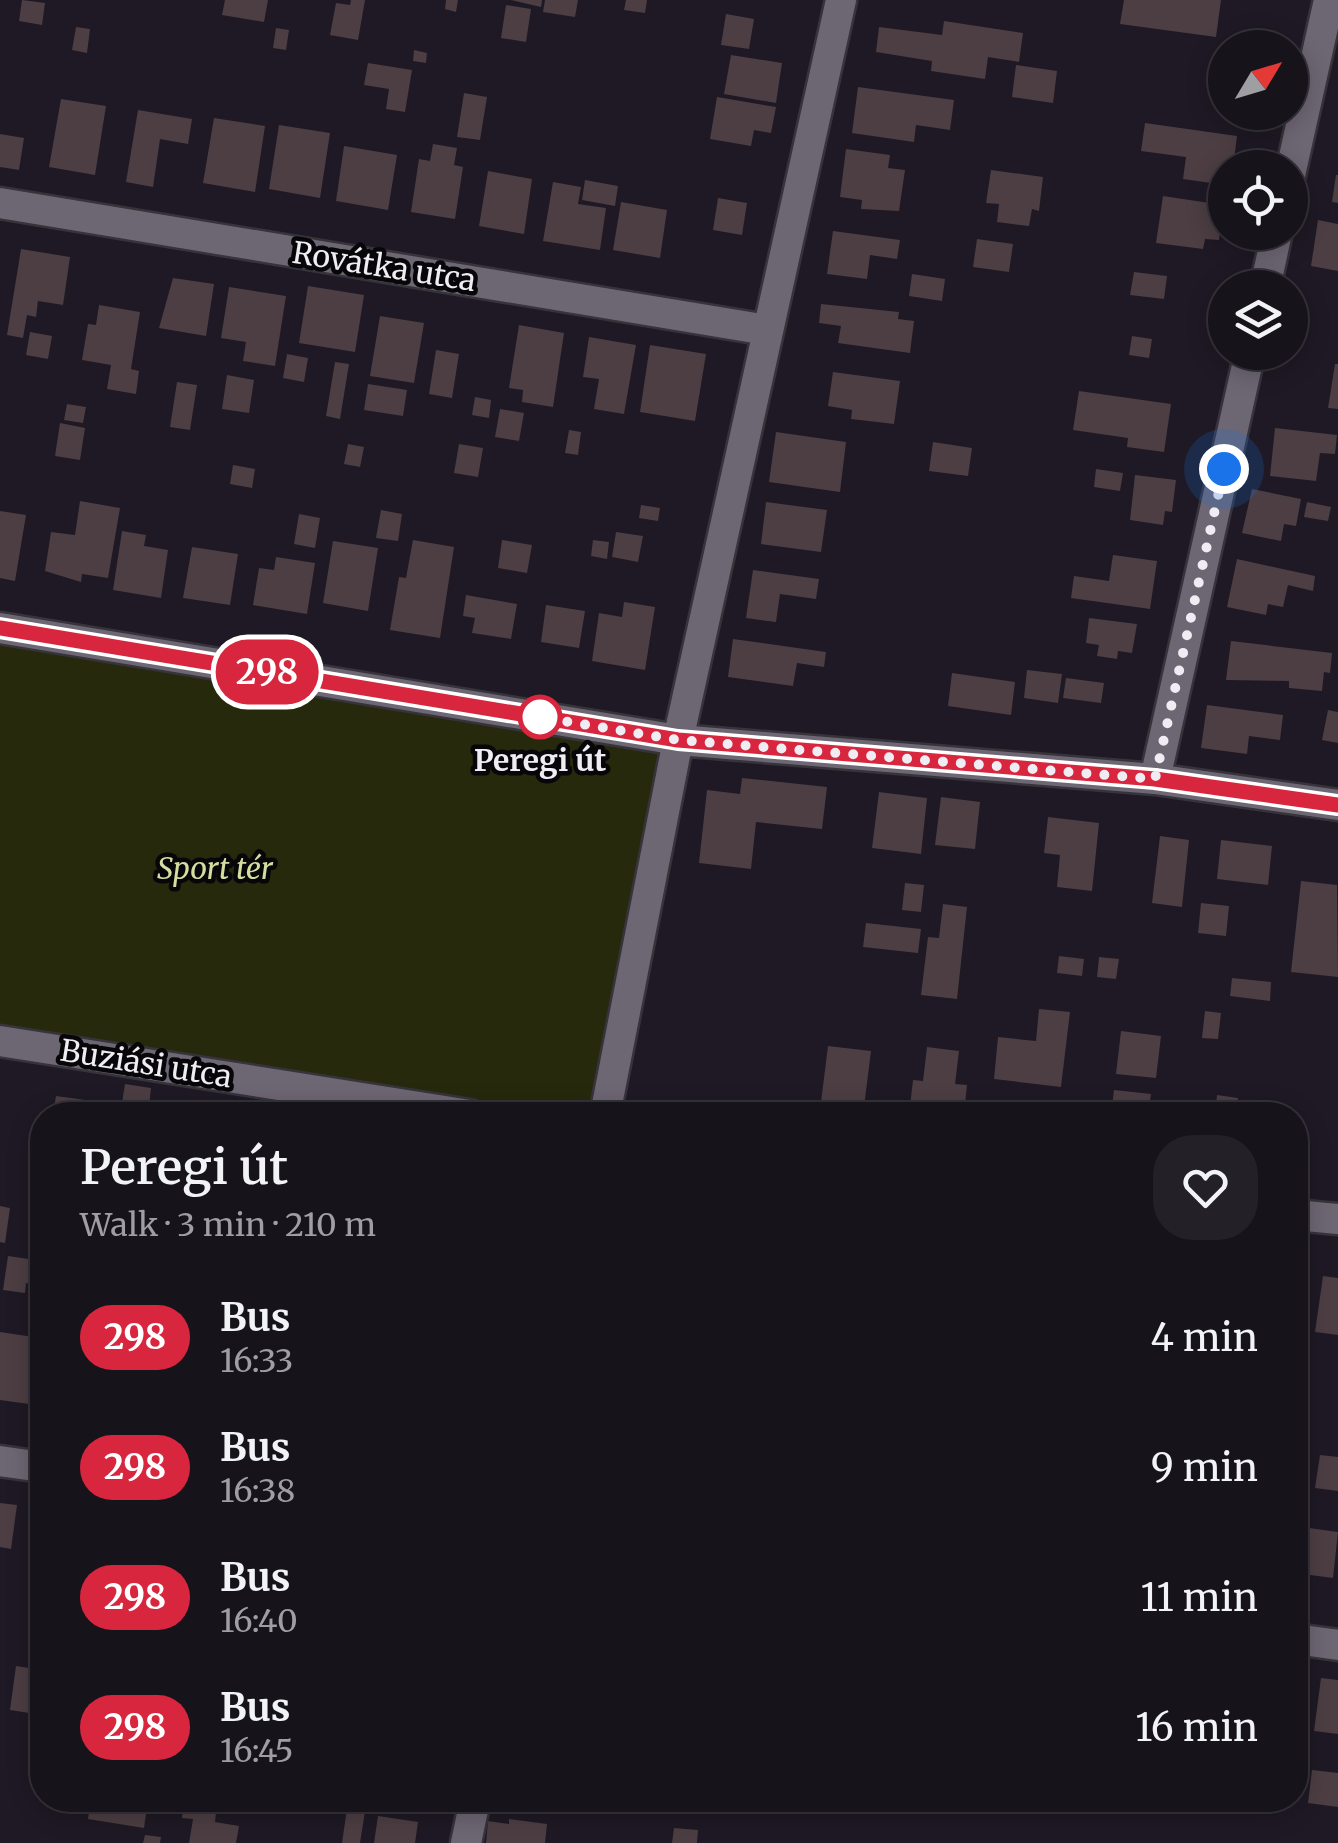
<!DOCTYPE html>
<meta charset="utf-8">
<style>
:root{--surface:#16131b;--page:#232028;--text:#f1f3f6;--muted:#9e9ea3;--line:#35323a}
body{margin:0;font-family:Merriweather,serif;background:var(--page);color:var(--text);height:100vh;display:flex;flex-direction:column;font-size:38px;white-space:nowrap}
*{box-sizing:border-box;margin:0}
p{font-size:32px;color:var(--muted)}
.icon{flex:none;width:55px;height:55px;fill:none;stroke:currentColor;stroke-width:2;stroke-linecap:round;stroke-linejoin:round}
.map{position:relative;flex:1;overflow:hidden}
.panel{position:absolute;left:30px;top:1102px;width:1278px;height:710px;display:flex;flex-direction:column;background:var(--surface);border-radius:40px;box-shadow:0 5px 25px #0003,0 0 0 2px var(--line)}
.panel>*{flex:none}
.badge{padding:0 20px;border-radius:32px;font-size:35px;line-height:65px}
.needle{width:65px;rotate:52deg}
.fabs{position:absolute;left:1208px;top:30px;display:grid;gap:20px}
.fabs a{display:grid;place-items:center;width:100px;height:100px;border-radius:50%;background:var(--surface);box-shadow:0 5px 25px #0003,0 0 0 2px var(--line);font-size:50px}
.you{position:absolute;width:50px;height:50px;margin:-25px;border:8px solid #fff;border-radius:50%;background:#1a73e8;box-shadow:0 0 0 15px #1a73e833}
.map>.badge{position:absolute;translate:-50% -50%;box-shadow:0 0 0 5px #fff}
.round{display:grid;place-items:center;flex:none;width:105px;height:105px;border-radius:40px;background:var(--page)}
.headline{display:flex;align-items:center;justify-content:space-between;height:170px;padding:0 50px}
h1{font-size:48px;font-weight:600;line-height:75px}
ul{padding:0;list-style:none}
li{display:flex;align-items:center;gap:30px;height:130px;padding:0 50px}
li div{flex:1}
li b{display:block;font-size:38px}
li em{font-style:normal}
li .badge{min-width:110px;font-weight:700;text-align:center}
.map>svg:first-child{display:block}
.green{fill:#26290c}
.building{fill:#4c3e43}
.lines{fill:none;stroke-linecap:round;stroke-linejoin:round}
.minor-casing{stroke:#36333b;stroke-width:35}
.minor{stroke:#6d6673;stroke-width:30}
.line-casing{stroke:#fff;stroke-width:22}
.line{stroke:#d7263d;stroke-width:15}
.walk{stroke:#efecf3;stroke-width:10;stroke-dasharray:0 18}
.stop-dot{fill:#fff;stroke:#d7263d;stroke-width:5}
.labels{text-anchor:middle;stroke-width:9;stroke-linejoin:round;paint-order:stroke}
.street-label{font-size:30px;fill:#efecf3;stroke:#070609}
.stop-label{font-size:30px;font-weight:bold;fill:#efecf3;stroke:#070609}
.park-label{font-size:30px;font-style:italic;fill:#d5de9f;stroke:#070609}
</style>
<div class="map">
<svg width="1338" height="1843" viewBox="0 0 1338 1843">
<rect width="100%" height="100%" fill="#1e1924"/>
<path class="green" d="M 0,628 L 678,740 L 605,1115 L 470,1115 L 0,1041 Z"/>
<path class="building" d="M 22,0 L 45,3 L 42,25 L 19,21 Z
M 225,0 L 268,0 L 264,22 L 222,15 Z
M 351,0 L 365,0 L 358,40 L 330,35 L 336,3 L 350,5 Z
M 446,0 L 458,0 L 456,12 L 445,9 Z
M 511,0 L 542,0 L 541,7 Z
M 545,0 L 578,0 L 575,17 L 543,12 Z
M 626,0 L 647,0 L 645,13 L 624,10 Z
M 1124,0 L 1221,0 L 1216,37 L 1120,24 Z
M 506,5 L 531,9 L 526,42 L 501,38 Z
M 726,14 L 754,19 L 749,49 L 721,45 Z
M 944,21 L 1023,33 L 1019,62 L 988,57 L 985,79 L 931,71 L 932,61 L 876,52 L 879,27 L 942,35 Z
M 76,27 L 90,29 L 87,53 L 72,50 Z
M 276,28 L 289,30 L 286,50 L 273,48 Z
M 414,50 L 427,53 L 426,63 L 413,61 Z
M 731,55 L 782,63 L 776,103 L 724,94 Z
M 368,63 L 412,70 L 405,112 L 386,109 L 389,89 L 364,85 Z
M 1016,65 L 1057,71 L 1053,103 L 1012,97 Z
M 858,87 L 954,100 L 950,130 L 916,125 L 914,142 L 852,133 Z
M 464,93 L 487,97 L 480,140 L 457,137 Z
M 717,97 L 776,107 L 771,133 L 754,130 L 751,146 L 710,139 Z
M 61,99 L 106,106 L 95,175 L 49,167 Z
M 138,110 L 192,119 L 188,144 L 160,139 L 153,187 L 126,182 Z
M 214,118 L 265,126 L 255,192 L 203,183 Z
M 1145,123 L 1237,136 L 1233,168 L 1225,168 L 1225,185 L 1183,179 L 1186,157 L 1141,151 Z
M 279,125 L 330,133 L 320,198 L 269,189 Z
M 0,134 L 24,138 L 19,170 L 0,167 Z
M 433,144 L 457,148 L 454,165 L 463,167 L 455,219 L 411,212 L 419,159 L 430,161 Z
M 344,146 L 397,155 L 388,210 L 336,201 Z
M 846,149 L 890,155 L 888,168 L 905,170 L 899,211 L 861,209 L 862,200 L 840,197 Z
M 991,170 L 1043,177 L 1039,211 L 1032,209 L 1029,226 L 997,222 L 999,204 L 986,203 Z
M 488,171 L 532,179 L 524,234 L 479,226 Z
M 1336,175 L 1338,175 L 1338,203 L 1332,202 Z
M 585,180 L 618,186 L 615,206 L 582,200 Z
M 553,182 L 581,187 L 578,204 L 606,208 L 600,250 L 543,241 Z
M 1163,196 L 1223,205 L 1219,240 L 1205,239 L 1203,249 L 1156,243 Z
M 718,198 L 747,203 L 742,235 L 713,230 Z
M 621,202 L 667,210 L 660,258 L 613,250 Z
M 1318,220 L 1338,224 L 1338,271 L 1311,266 Z
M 833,231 L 900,240 L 897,259 L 870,255 L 867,279 L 827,274 Z
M 977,239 L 1013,244 L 1009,272 L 973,267 Z
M 21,249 L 70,257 L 63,305 L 38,301 L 36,317 L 27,315 L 23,338 L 7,335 Z
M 1134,272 L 1167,276 L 1164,299 L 1130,295 Z
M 912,274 L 945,279 L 942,301 L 909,296 Z
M 173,278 L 214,284 L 206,336 L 159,328 Z
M 308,286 L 364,295 L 355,352 L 299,343 Z
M 229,287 L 286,296 L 275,366 L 243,361 L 246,342 L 221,338 Z
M 821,304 L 899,312 L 898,319 L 914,321 L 910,353 L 838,343 L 841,326 L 819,323 Z
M 99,305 L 140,312 L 131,369 L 139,371 L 136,394 L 107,389 L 111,365 L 82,360 L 88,324 L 96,325 Z
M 380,316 L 424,323 L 414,383 L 370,376 Z
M 519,325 L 564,333 L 553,407 L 522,402 L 523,390 L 509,388 Z
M 30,332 L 52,336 L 48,359 L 26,355 Z
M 1132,336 L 1152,339 L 1149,358 L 1129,355 Z
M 589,337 L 636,345 L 624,414 L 594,409 L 599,379 L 583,377 Z
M 650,345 L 706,354 L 695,421 L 640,412 Z
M 436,350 L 459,354 L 452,398 L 429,394 Z
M 287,354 L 308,358 L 304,382 L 283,378 Z
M 335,362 L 349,364 L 340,419 L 326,416 Z
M 1335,364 L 1338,364 L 1338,409 L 1328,408 Z
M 833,372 L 900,381 L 894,424 L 851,419 L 852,410 L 828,406 Z
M 227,375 L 254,380 L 249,413 L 222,409 Z
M 177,382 L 197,385 L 190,430 L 170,427 Z
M 368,384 L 407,390 L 403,416 L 364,410 Z
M 1079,391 L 1171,404 L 1164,452 L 1127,447 L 1128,438 L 1073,430 Z
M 475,397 L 491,400 L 489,418 L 472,415 Z
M 67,404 L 86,407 L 83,423 L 64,420 Z
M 500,409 L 524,413 L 519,441 L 495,437 Z
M 60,423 L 85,428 L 80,460 L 55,456 Z
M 1275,428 L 1337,435 L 1335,454 L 1320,453 L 1316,481 L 1270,476 Z
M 569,430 L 581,432 L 578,455 L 565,453 Z
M 776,432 L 846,442 L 840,492 L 769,482 Z
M 933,442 L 972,448 L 968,476 L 929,471 Z
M 348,444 L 364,447 L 360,467 L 344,464 Z
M 459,444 L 483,448 L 478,477 L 454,473 Z
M 233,465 L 255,469 L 252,488 L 230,484 Z
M 1096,469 L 1123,473 L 1120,491 L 1094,487 Z
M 1135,475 L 1176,480 L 1172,512 L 1165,511 L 1163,525 L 1130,520 Z
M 1252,489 L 1301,499 L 1296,526 L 1284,524 L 1281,541 L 1242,533 Z
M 80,501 L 120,508 L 108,578 L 82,574 L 81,582 L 45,571 L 51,532 L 75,535 Z
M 766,502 L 827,510 L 821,552 L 761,544 Z
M 1307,502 L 1331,507 L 1328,521 L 1304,517 Z
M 641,505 L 660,508 L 658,521 L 639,518 Z
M 381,510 L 402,514 L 398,541 L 376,538 Z
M 0,511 L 26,515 L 15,581 L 0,578 Z
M 299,514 L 320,518 L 315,548 L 294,544 Z
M 122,531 L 146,535 L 144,546 L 168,550 L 161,598 L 113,590 Z
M 616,532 L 643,536 L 638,562 L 612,557 Z
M 413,540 L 454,547 L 440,638 L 390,630 L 399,577 L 406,578 Z
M 502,540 L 532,545 L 527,573 L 498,568 Z
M 593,540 L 609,542 L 607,559 L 591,556 Z
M 333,541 L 378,548 L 368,611 L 323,603 Z
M 192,547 L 238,554 L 230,605 L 183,598 Z
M 1113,555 L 1157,561 L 1150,609 L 1071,598 L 1074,576 L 1109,581 Z
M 276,557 L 315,563 L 307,614 L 253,605 L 259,568 L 274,570 Z
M 1237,559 L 1315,576 L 1313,591 L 1288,585 L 1283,607 L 1268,604 L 1266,615 L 1227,607 Z
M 753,570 L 819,579 L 816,599 L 780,594 L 776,622 L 746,618 Z
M 466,595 L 517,604 L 511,639 L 472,633 L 475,618 L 463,616 Z
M 624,602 L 655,607 L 645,670 L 592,661 L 599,613 L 622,617 Z
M 546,605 L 585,611 L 579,648 L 541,642 Z
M 1089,618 L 1137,624 L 1132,653 L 1118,651 L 1117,659 L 1097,656 L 1099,645 L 1086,643 Z
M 733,639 L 826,652 L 824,667 L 797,663 L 793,686 L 728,677 Z
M 1231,641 L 1332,653 L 1330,673 L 1324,672 L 1322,691 L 1289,688 L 1289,681 L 1226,680 Z
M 1027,670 L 1062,674 L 1058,703 L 1024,698 Z
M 952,673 L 1015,682 L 1011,715 L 948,706 Z
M 1066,678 L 1104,683 L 1101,703 L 1063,698 Z
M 1207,705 L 1283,715 L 1280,740 L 1249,736 L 1247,754 L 1201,748 Z
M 1328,710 L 1338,712 L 1338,743 L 1322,740 Z
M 742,778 L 827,787 L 822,829 L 756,822 L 751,869 L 699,863 L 707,790 L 740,794 Z
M 879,792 L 927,798 L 921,854 L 872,848 Z
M 941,797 L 980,802 L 975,849 L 935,845 Z
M 1048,817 L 1099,823 L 1092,891 L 1057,887 L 1060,855 L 1044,853 Z
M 1160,836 L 1189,840 L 1182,907 L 1152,903 Z
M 1221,840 L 1272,846 L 1268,885 L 1217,879 Z
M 1301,881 L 1337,885 L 1338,977 L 1291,972 Z
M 905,883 L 924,885 L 921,912 L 902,910 Z
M 1201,903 L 1229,906 L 1226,936 L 1198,933 Z
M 943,904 L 967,907 L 957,999 L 921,995 L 928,937 L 939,938 Z
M 866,923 L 921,929 L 918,953 L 863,947 Z
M 1059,956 L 1084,959 L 1082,976 L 1057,973 Z
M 1099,957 L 1119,959 L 1116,979 L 1097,977 Z
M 1232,978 L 1271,982 L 1270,1001 L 1230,996 Z
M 1039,1009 L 1070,1012 L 1061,1087 L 994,1079 L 998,1037 L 1036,1041 Z
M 1205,1011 L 1221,1013 L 1218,1039 L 1202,1038 Z
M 1121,1031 L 1161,1036 L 1156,1078 L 1116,1074 Z
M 828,1046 L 871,1051 L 864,1107 L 821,1102 Z
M 927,1047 L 959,1051 L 955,1084 L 967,1085 L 964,1115 L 909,1115 L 913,1080 L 923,1081 Z
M 125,1084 L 151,1088 L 149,1106 L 163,1108 L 162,1115 L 120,1115 Z
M 1114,1090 L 1151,1094 L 1148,1115 L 1111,1115 Z
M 1217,1095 L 1238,1098 L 1236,1115 L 1215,1115 Z
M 56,1096 L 100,1102 L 99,1115 L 53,1115 Z
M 199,1104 L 238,1110 L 237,1115 L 197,1115 Z
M 0,1206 L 10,1208 L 5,1243 L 0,1242 Z
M 8,1256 L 42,1261 L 42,1286 L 26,1283 L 25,1293 L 3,1290 Z
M 1323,1276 L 1338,1278 L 1338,1335 L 1315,1332 Z
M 0,1332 L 40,1338 L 37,1362 L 42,1363 L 42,1394 L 38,1394 L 36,1405 L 0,1400 Z
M 1320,1455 L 1338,1457 L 1338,1491 L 1315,1488 Z
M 0,1503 L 17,1505 L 11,1549 L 0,1547 Z
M 1295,1526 L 1338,1532 L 1333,1578 L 1295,1573 Z
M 16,1666 L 42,1670 L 42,1715 L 10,1710 Z
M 1321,1678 L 1338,1680 L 1338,1734 L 1314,1731 Z
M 1312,1770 L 1338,1773 L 1338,1807 L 1308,1803 Z
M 91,1800 L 148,1800 L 144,1828 L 88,1819 Z
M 184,1800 L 217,1803 L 215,1822 L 239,1826 L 236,1843 L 189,1843 L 193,1819 L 182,1818 Z
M 586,1800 L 624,1800 L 623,1808 L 586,1804 Z
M 348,1802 L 366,1805 L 360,1843 L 342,1843 Z
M 378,1816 L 418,1822 L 415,1843 L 374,1843 Z
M 509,1819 L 547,1824 L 545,1843 L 486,1843 L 488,1821 L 509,1824 Z
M 674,1828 L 698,1830 L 697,1843 L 672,1843 Z
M 145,1835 L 161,1837 L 160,1843 L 143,1843 Z"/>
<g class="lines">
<defs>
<path id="minor" d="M 1290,175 L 1329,0
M 0,203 L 767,330
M 1265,288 L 1277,232
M 0,628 L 678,740 L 1155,779 L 1338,805
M 1155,779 L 1250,352
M 0,1041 L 470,1115
M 605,1115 L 678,740 L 841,0
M 1295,1215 L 1338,1219
M 0,1461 L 42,1467
M 1295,1639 L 1338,1645
M 466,1843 L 475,1800"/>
</defs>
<use href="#minor" class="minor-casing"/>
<use href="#minor" class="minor"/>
</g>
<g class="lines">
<defs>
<path id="line" d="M 0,628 L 678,740 L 1155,779 L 1338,805"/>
</defs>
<use href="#line" class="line-casing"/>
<use href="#line" class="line"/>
<path class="walk" d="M 540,717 L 527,715 L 678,740 L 1155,779 L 1224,469"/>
</g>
<circle class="stop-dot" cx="540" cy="717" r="20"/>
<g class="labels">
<g class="street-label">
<text transform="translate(384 267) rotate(9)" y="10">Rovátka utca</text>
<text transform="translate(146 1064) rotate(9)" y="10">Buziási utca</text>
</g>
<g class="stop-label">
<text x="540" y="771">Peregi út</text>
</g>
<g class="park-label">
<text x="215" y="879">Sport tér</text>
</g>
</g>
</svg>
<div class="fabs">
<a><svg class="needle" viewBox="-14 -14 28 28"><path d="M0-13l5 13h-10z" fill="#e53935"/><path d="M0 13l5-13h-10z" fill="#9e9ea3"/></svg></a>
<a><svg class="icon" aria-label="locate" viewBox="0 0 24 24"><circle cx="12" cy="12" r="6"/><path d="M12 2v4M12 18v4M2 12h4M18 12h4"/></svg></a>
<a><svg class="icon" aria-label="layers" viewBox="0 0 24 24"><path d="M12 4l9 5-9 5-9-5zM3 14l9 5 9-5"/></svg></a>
</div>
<div class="you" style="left:1224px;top:469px"></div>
<b class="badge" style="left:267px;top:672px;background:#d7263d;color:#fff">298</b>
<section class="panel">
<div class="headline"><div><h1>Peregi út</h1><p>Walk · 3 min · 210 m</p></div><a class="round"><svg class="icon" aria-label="heart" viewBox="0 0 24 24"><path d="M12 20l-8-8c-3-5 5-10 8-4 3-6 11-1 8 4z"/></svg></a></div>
<ul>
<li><span class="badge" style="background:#d7263d;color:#fff">298</span><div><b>Bus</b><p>16:33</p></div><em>4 min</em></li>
<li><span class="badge" style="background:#d7263d;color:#fff">298</span><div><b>Bus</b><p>16:38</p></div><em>9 min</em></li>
<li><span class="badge" style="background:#d7263d;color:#fff">298</span><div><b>Bus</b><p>16:40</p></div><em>11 min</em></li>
<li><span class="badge" style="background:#d7263d;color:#fff">298</span><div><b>Bus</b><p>16:45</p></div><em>16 min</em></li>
</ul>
</section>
</div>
